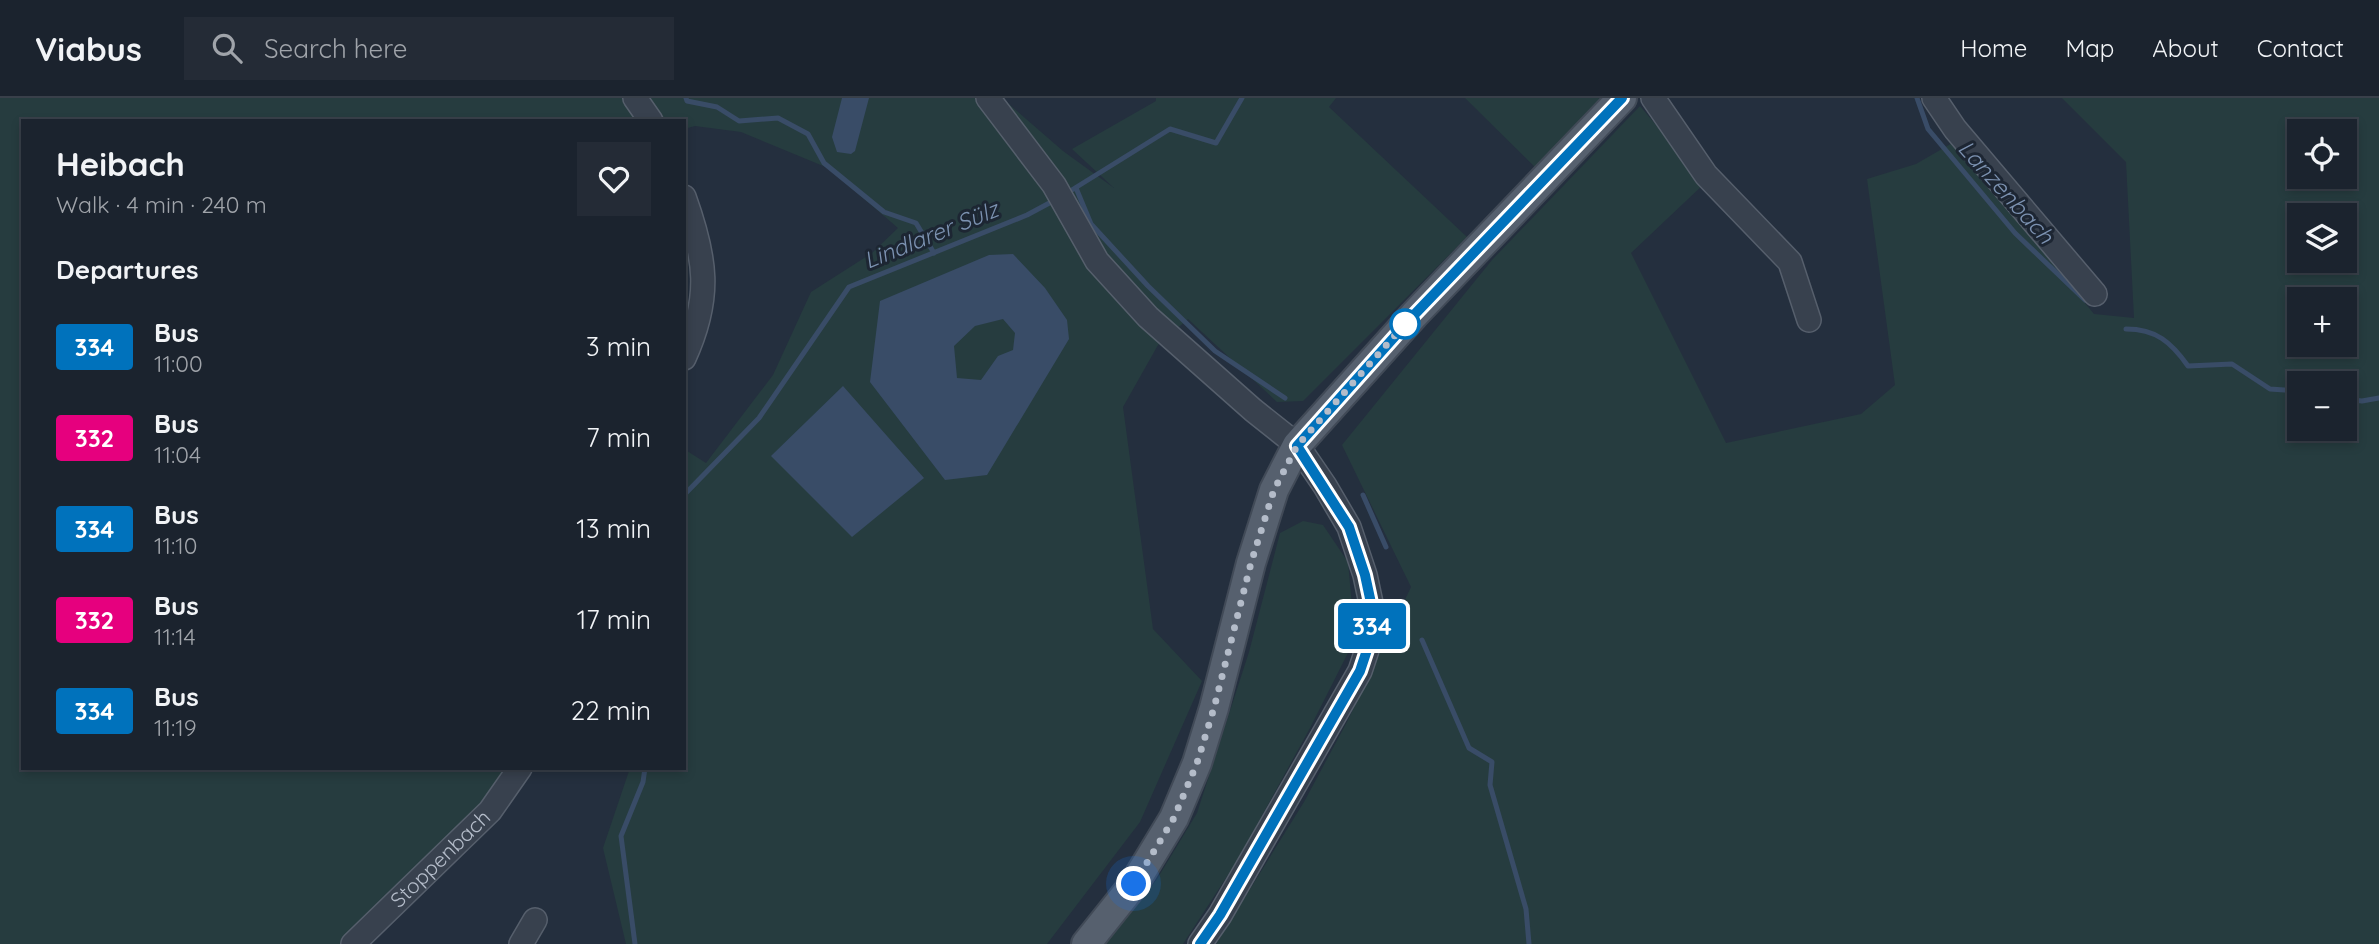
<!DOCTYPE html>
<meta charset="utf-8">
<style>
:root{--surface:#1b232e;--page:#242b36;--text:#f1f3f6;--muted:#a0a4aa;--line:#39404a}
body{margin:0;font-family:Quicksand,sans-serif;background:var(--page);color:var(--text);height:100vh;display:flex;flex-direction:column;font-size:26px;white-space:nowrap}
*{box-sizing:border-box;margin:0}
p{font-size:23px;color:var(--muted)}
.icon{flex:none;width:38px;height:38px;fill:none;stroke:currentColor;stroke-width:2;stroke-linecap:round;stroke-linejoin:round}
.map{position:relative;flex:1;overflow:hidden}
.panel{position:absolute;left:21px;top:21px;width:665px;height:651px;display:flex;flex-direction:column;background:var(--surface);border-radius:0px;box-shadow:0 4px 10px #0003,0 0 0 2px var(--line)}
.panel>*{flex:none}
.badge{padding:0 14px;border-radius:5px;font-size:24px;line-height:46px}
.controls{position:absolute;left:2287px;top:21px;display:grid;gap:14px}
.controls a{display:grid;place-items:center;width:70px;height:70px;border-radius:0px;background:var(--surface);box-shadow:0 4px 10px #0003,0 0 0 2px var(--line);font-size:35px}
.you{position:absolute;width:35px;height:35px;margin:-18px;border:5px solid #fff;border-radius:50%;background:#1a73e8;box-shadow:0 0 0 10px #1a73e833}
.map>.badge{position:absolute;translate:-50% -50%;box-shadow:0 0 0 4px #fff}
h2{padding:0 35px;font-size:26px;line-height:63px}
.round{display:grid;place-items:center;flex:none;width:74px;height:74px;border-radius:0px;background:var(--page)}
.headline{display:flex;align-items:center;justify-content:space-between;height:119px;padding:0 35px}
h1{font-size:33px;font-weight:700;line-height:52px}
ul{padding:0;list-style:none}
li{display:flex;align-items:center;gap:21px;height:91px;padding:0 35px}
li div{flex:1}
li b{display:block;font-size:26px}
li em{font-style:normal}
li .badge{min-width:77px;font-weight:700;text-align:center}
header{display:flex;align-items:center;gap:42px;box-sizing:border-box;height:98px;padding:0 35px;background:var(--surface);border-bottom:2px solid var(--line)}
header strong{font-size:33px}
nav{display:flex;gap:38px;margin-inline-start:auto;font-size:24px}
.search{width:490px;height:63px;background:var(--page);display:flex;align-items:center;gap:18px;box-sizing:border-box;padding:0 24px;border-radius:0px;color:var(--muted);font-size:26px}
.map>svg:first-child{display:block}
.green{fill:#263c3f;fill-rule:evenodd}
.water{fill:#394c67;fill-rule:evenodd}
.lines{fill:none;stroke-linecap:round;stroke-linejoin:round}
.stream{stroke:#394c67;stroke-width:5}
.minor-casing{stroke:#565f6c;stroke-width:26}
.major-casing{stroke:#414a57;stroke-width:32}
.minor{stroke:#38414e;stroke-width:23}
.major{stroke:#56606e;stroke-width:28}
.line-casing{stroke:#fff;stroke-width:16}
.line{stroke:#0072bc;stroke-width:10}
.walk{stroke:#b4bcc9;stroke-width:7;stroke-dasharray:0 12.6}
.stop-dot{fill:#fff;stroke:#0072bc;stroke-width:3.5}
.labels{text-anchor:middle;stroke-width:6;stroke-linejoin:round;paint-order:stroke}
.street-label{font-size:21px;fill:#b4bcc9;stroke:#1d2633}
.water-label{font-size:23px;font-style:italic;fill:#7c92b1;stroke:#1d2633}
</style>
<header>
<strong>Viabus</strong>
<div class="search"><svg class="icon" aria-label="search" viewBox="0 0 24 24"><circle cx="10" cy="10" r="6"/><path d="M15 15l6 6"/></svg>Search here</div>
<nav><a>Home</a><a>Map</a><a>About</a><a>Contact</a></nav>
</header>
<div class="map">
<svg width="2379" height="846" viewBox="0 0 2379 846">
<rect width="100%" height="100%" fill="#242f3e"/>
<path class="green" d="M 0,0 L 1002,0 L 1063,53 L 1114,90 L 1072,51 L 1156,3 L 1156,0 L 1336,0 L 1329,9 L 1467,139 L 1303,303 L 1277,304 L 1188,221 L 1158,247 L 1123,309 L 1153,531 L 1202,583 L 1140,724 L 1047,846 L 626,846 L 603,750 L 630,670 L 684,670 L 684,351 L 706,365 L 773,277 L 811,194 L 872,155 L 898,130 L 828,70 L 741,34 L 695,28 L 684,31 L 684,23 L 23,23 L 23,670 L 505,670 L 516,678 L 345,846 L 0,846 Z
M 1465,0 L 1608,0 L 1538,72 Z
M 2062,0 L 2379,0 L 2379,846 L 1216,846 L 1304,704 L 1347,624 L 1411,489 L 1342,347 L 1492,162 L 1640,8 L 1705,85 L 1631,155 L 1726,345 L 1861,316 L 1895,287 L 1867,81 L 1916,66 L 1954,44 L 2094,216 L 2134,220 L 2126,64 ZM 2300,33 L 2345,33 L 2345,79 L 2300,79 ZM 2300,117 L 2345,117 L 2345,163 L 2300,163 ZM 2300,201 L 2345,201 L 2345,247 L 2300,247 ZM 2300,285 L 2345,285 L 2345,331 L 2300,331 Z
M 1303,423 L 1323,427 L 1348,464 L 1355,541 L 1310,630 L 1237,763 L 1183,846 L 1105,846 L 1157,781 L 1197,715 L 1249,554 L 1280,435 Z"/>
<path class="water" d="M 842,0 L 869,0 L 855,53 L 851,56 L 837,54 L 832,39 Z
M 1013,156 L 1045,190 L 1067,222 L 1069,241 L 987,377 L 945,382 L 870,284 L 880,203 L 989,157 ZM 1003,221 L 1015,235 L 1013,252 L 998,258 L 981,282 L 957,280 L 954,248 L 975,228 Z
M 843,288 L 924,380 L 852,439 L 771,358 Z"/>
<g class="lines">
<path class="stream" d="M 686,0 L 687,3 L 717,9 L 739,23 L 778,20 L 808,36 L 824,65 L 884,114 L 916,125 L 934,155
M 1917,0 L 1928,31 L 2015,135 L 2085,202
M 1076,90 L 1091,126 L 1148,188 L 1215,253 L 1285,300
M 1067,95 L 1170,31 L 1216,45 L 1242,0
M 2126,231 C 2156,231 2171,244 2188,268 L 2232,266 L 2270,291 L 2300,293
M 2345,301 L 2362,303 L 2379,300
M 684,397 L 759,320 L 849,189 L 1027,117 L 1055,102
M 1363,397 L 1386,449
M 1422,542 L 1469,650 L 1492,664 L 1490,687 L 1526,811 L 1529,846
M 635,846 L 621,738 L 643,684 L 645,670"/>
<defs>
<g id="minor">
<path d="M 635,0 L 651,23"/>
<path d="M 988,0 L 1054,87 L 1097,163 L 1148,219 L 1253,312 L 1297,347 L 1325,388 L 1349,429 L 1365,477 L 1374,519 L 1369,546 L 1360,573 L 1220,817 L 1200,846"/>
<path d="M 1653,0 L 1706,77 L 1790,164 L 1809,222"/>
<path d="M 1934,0 L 1955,31 L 2095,196"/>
<path d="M 684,99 C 706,160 712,199 684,260"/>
<path id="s1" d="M 353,846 L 490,713 L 520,670"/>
<path d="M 521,846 L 535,822"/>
</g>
<path id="major" d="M 1086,846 L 1134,786 L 1174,720 L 1197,665 L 1214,610 L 1251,465 L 1274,392 L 1297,347 L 1414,217 L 1622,0"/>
</defs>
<use href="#minor" class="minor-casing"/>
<use href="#major" class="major-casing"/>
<use href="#minor" class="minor"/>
<use href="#major" class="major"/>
</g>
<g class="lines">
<defs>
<path id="line" d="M 1200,846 L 1220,817 L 1360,573 L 1369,546 L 1374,519 L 1365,477 L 1349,429 L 1297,348 L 1414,217 L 1622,0"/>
</defs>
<use href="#line" class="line-casing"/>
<use href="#line" class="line"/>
<path class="walk" d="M 1134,786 L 1174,720 L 1197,665 L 1214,610 L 1251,465 L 1274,392 L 1297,348 L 1405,226"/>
</g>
<circle class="stop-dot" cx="1405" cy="226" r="14"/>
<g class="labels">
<g class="street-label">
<text dy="7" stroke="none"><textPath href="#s1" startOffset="122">Stoppenbach</textPath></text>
</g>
<g class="water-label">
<text transform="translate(2006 94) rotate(48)" y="8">Lanzenbach</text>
<text transform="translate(931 137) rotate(-22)" y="8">Lindlarer Sülz</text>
</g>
</g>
</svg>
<div class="controls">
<a><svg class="icon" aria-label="locate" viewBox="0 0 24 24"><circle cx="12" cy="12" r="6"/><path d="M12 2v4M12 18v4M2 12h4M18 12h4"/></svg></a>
<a><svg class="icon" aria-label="layers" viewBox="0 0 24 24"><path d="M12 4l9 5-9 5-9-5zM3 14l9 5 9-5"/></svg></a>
<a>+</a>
<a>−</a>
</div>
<div class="you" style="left:1134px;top:786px"></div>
<b class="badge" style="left:1372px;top:528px;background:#0072bc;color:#fff">334</b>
<section class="panel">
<div class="headline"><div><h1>Heibach</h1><p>Walk · 4 min · 240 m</p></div><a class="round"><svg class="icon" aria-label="heart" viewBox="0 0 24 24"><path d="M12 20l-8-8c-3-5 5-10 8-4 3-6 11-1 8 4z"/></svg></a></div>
<h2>Departures</h2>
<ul>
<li><span class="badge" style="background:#0072bc;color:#fff">334</span><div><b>Bus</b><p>11:00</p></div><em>3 min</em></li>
<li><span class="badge" style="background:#e6007e;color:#fff">332</span><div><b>Bus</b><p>11:04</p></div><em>7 min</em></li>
<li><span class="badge" style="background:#0072bc;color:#fff">334</span><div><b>Bus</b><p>11:10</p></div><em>13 min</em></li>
<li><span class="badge" style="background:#e6007e;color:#fff">332</span><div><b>Bus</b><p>11:14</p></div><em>17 min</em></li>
<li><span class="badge" style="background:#0072bc;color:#fff">334</span><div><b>Bus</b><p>11:19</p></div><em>22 min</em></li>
</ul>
</section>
</div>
